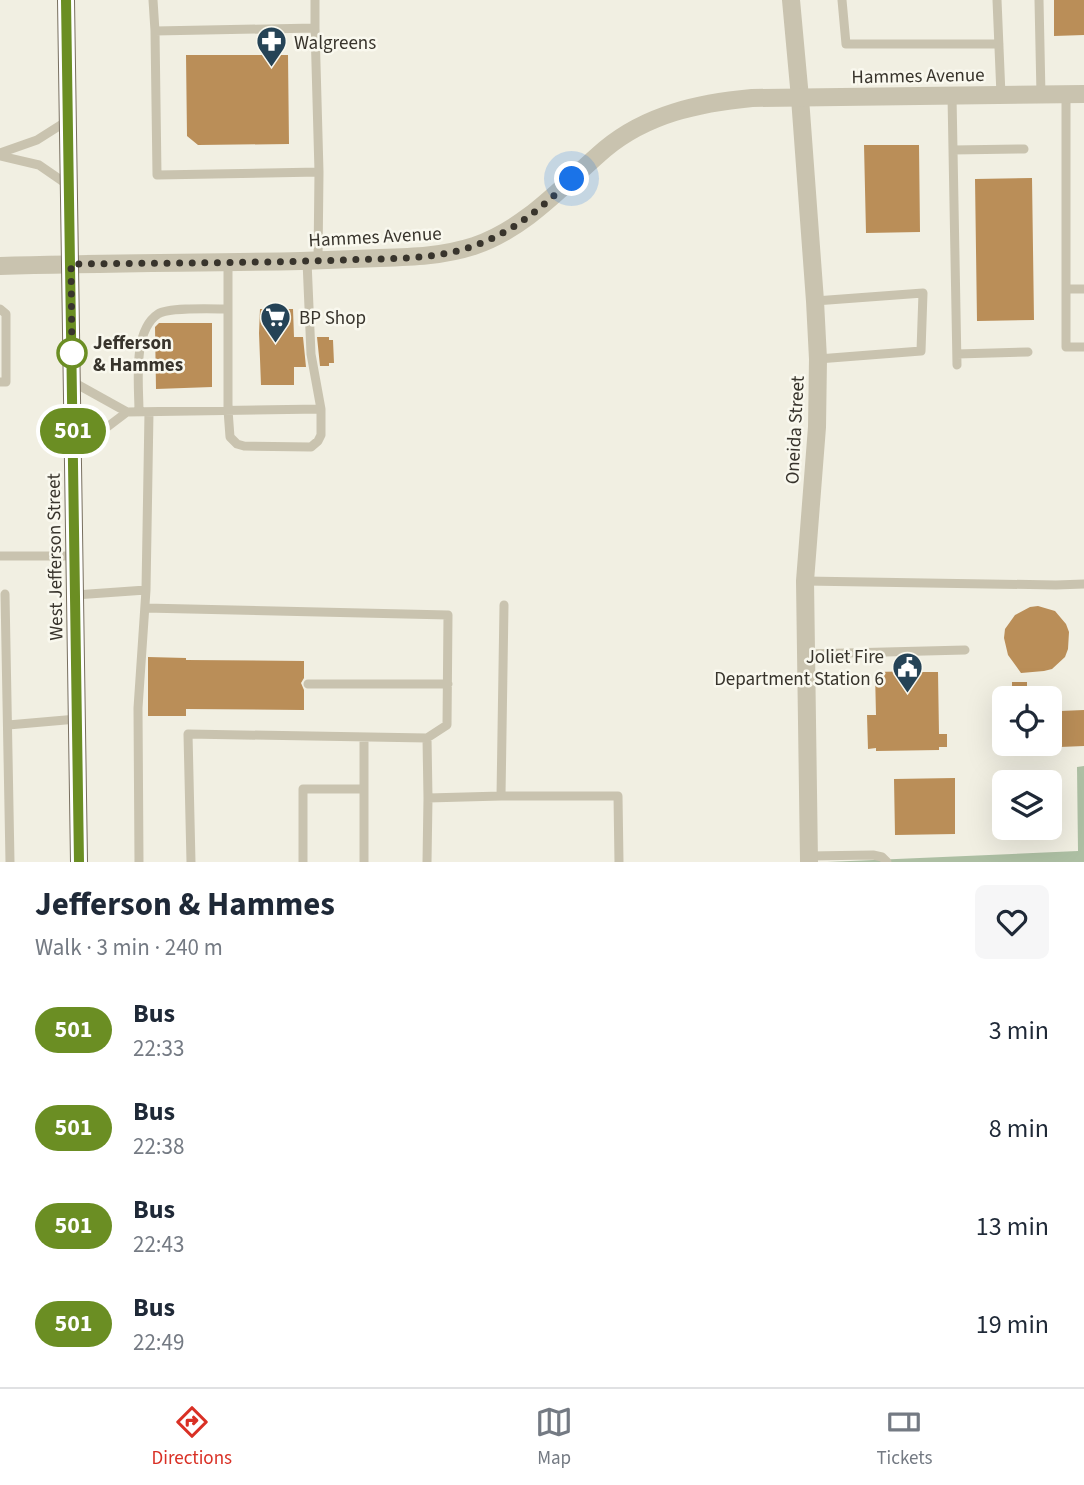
<!DOCTYPE html>
<meta charset="utf-8">
<style>
:root{--surface:#fff;--page:#f6f6f7;--text:#1f2937;--muted:#747a83;--line:#e0e1e3;--accent:#d93025}
body{margin:0;font-family:"Source Sans 3",sans-serif;background:var(--page);color:var(--text);height:100vh;display:flex;flex-direction:column;font-size:26px;white-space:nowrap}
*{box-sizing:border-box;margin:0}
p{font-size:23px;color:var(--muted)}
.icon{flex:none;width:38px;height:38px;fill:none;stroke:currentColor;stroke-width:2;stroke-linecap:round;stroke-linejoin:round}
.map{position:relative;height:862px;overflow:hidden}
.sheet{display:flex;flex-direction:column;background:var(--surface);flex:1}
.sheet>*{flex:none}
.badge{padding:0 14px;border-radius:23px;font-size:24px;line-height:46px}
.controls{position:absolute;left:992px;top:686px;display:grid;gap:14px}
.controls a{display:grid;place-items:center;width:70px;height:70px;border-radius:10px;background:var(--surface);box-shadow:0 7px 28px #0002;font-size:35px}
.you{position:absolute;width:35px;height:35px;margin:-18px;border:5px solid #fff;border-radius:50%;background:#1a73e8;box-shadow:0 0 0 10px #1a73e833}
.map>.badge{position:absolute;translate:-50% -50%;box-shadow:0 0 0 4px #fff}
.round{display:grid;place-items:center;flex:none;width:74px;height:74px;border-radius:10px;background:var(--page)}
.summary{display:flex;align-items:center;justify-content:space-between;height:119px;padding:0 35px}
h1{font-size:33px;font-weight:700;line-height:52px}
ul{padding:0;list-style:none}
li{display:flex;align-items:center;gap:21px;height:98px;padding:0 35px}
li div{flex:1}
li b{display:block;font-size:26px}
li em{font-style:normal}
li .badge{min-width:77px;font-weight:700;text-align:center}
.tabs{display:flex;justify-content:space-around;align-items:center;height:98px;border-top:2px solid var(--line);background:var(--surface);font-size:19px;color:var(--muted)}
.tabs a{display:grid;justify-items:center;gap:4px}
.tabs .on{color:var(--accent)}
.map>svg:first-child{display:block}
.green{fill:#adbfa3}
.building{fill:#ba8e58}
.lines{fill:none;stroke-linecap:round;stroke-linejoin:round}
.service{stroke:#c9c3af;stroke-width:9}
.minor{stroke:#c9c3af;stroke-width:18}
.tertiary{stroke:#c9c3af;stroke-width:18}
.primary{stroke:#786f5f;stroke-width:18}
.line-casing{stroke:#fff;stroke-width:16}
.line{stroke:#6b8e23;stroke-width:10}
.walk{stroke:#38342c;stroke-width:7;stroke-dasharray:0 12.6}
.stop-dot{fill:#fff;stroke:#6b8e23;stroke-width:3.5}
.labels{text-anchor:middle;stroke-width:5;stroke-linejoin:round;paint-order:stroke}
.poi-label{font-size:19px;fill:#38342c;stroke:#f9f8ee;text-anchor:start}
.street-label{font-size:19px;fill:#38342c;stroke:#f9f8ee}
.stop-label{font-size:19px;font-weight:bold;fill:#38342c;stroke:#f9f8ee;text-anchor:start}
</style>
<div class="map">
<svg width="1084" height="862" viewBox="0 0 1084 862">
<rect width="100%" height="100%" fill="#f1efe2"/>
<path class="green" d="M 1084,766 L 1084,862 L 827,862 L 1078,851 L 1077,767 Z"/>
<path class="building" d="M 1054,0 L 1084,0 L 1084,35 L 1054,36 Z
M 186,55 L 288,55 L 289,144 L 198,145 L 187,136 Z
M 864,145 L 919,145 L 920,232 L 866,233 Z
M 1032,178 L 1034,320 L 977,321 L 975,179 Z
M 260,309 L 293,309 L 294,337 L 303,337 L 306,367 L 294,367 L 294,385 L 261,385 L 259,333 Z
M 159,323 L 212,323 L 212,387 L 156,389 L 155,327 Z
M 317,337 L 329,337 L 329,340 L 333,340 L 334,363 L 329,363 L 329,366 L 320,366 Z
M 1038,606 L 1055,611 L 1066,624 L 1069,632 L 1068,649 L 1065,657 L 1052,669 L 1044,671 L 1021,673 L 1008,655 L 1004,638 L 1005,629 L 1015,615 L 1030,607 Z
M 148,657 L 186,658 L 186,660 L 304,661 L 304,678 L 301,683 L 304,690 L 304,710 L 186,709 L 186,716 L 148,716 Z
M 922,671 L 922,672 L 938,672 L 939,734 L 947,734 L 947,747 L 939,747 L 939,750 L 876,751 L 876,748 L 868,749 L 867,715 L 876,715 L 875,672 Z
M 1012,682 L 1027,682 L 1027,698 L 1012,698 Z
M 1084,710 L 1084,746 L 1060,747 L 1060,711 Z
M 955,778 L 955,834 L 895,835 L 894,779 Z"/>
<g class="lines">
<path class="service" d="M 153,0 L 155,31
M 315,0 L 315,28
M 842,0 L 846,44 L 999,44
M 997,0 L 1001,95
M 1039,0 L 1041,95
M 1066,95 L 1066,347 L 1084,347
M 952,96 L 957,365
M 953,150 L 1024,149
M 0,153 L 37,140 L 67,121
M 0,156 L 39,165 L 68,185
M 318,261 L 319,172 L 315,28 L 155,31 L 157,175 L 319,172
M 228,262 L 228,410 L 230,437 L 237,444 L 244,446 L 311,447 L 318,441 L 321,435 L 321,409 L 311,354 L 307,261
M 1066,289 L 1084,289
M 815,301 L 923,293 L 921,351 L 818,359
M 0,309 L 6,314 L 6,382 L 0,382
M 957,354 L 1028,352
M 73,382 L 127,412 L 321,409
M 139,412 C 139,385 132,331 158,314 C 169,307 214,309 228,309
M 73,453 L 127,412
M 0,556 L 75,556
M 805,581 L 1056,585 L 1084,584
M 5,594 L 10,862
M 75,595 L 146,590 L 149,412
M 145,608 L 448,615 L 447,725 L 427,738 L 188,734 L 191,862
M 806,654 L 965,650
M 308,684 L 448,684
M 8,725 L 77,719
M 427,738 L 428,798 L 501,796 L 618,796 L 619,862
M 501,796 L 504,605
M 809,856 L 873,855 L 882,857 L 887,862
M 139,862 L 138,708 L 146,590
M 303,862 L 303,789 L 364,789
M 364,862 L 364,738
M 427,862 L 428,798"/>
<path class="minor" d="M 791,0 L 800,98 L 815,301 L 818,359 L 817,427 L 805,581 L 809,862"/>
<path class="tertiary" d="M 0,266 C 100,263 201,263 301,261 C 328,260 354,259 380,258 C 413,257 443,256 474,246 C 527,228 564,184 605,149 C 647,114 699,103 752,98 L 1084,94"/>
<path class="primary" d="M 66,0 L 79,862"/>
</g>
<g class="lines">
<defs>
<path id="line" d="M 66,0 L 79,862"/>
</defs>
<use href="#line" class="line-casing"/>
<use href="#line" class="line"/>
<path class="walk" d="M 72,353 L 72,355 L 71,264 C 162,263 253,263 343,260 C 387,258 434,261 476,245 C 513,232 544,206 572,179"/>
</g>
<defs>
<symbol id="pharmacy-pin" viewBox="-11 -11 22 30"><path d="M0 17L-7.5 6A9.5 9.5 0 1 1 7.5 6Z" fill="#254356" stroke="#f9f8ee"/><path d="M-2-6h4v4h4v4h-4v4h-4v-4h-4v-4h4Z" fill="#fff"/></symbol>
<symbol id="supermarket-pin" viewBox="-11 -11 22 30"><path d="M0 17L-7.5 6A9.5 9.5 0 1 1 7.5 6Z" fill="#254356" stroke="#f9f8ee"/><path d="M-6-5.5h2.5l.6 2H6L4.5 2H-2.5L-4.4-4H-6ZM-1.5 3.2a1.3 1.3 0 1 0 .1 0ZM3 3.2a1.3 1.3 0 1 0 .1 0Z" fill="#fff"/></symbol>
<symbol id="civic-pin" viewBox="-11 -11 22 30"><path d="M0 17L-7.5 6A9.5 9.5 0 1 1 7.5 6Z" fill="#254356" stroke="#f9f8ee"/><path d="M-.6-6.5H3V-4.5H.6V-3L4-1V1h2V6H-6V1h2V-1L-.6-3ZM-1.2 2.5V6h2.4V2.5Z" fill="#fff"/></symbol>
</defs>
<g fill-rule="evenodd">
<use href="#pharmacy-pin" x="254" y="24" width="35" height="47"/>
<use href="#supermarket-pin" x="258" y="300" width="35" height="47"/>
<use href="#civic-pin" x="890" y="650" width="35" height="47"/>
</g>
<circle class="stop-dot" cx="72" cy="353" r="14"/>
<g class="labels">
<g class="poi-label">
<text x="294" y="49">Walgreens</text>
<text x="299" y="324">BP Shop</text>
<text x="884" y="663" text-anchor="end">Joliet Fire<tspan x="884" dy="22">Department Station 6</tspan></text>
</g>
<g class="street-label">
<text transform="translate(918 75) rotate(-1)" y="7">Hammes Avenue</text>
<text transform="translate(375 236) rotate(-3)" y="7">Hammes Avenue</text>
<text transform="translate(794 430) rotate(-87)" y="7">Oneida Street</text>
<text transform="translate(54 557) rotate(-91)" y="7">West Jefferson Street</text>
</g>
<g class="stop-label">
<text x="93" y="349">Jefferson<tspan x="93" dy="22">&amp; Hammes</tspan></text>
</g>
</g>
</svg>
<div class="controls">
<a><svg class="icon" aria-label="locate" viewBox="0 0 24 24"><circle cx="12" cy="12" r="6"/><path d="M12 2v4M12 18v4M2 12h4M18 12h4"/></svg></a>
<a><svg class="icon" aria-label="layers" viewBox="0 0 24 24"><path d="M12 4l9 5-9 5-9-5zM3 14l9 5 9-5"/></svg></a>
</div>
<div class="you" style="left:572px;top:179px"></div>
<b class="badge" style="left:73px;top:431px;background:#6b8e23;color:#fff">501</b>
</div>
<section class="sheet">
<div class="summary"><div><h1>Jefferson &amp; Hammes</h1><p>Walk · 3 min · 240 m</p></div><a class="round"><svg class="icon" aria-label="heart" viewBox="0 0 24 24"><path d="M12 20l-8-8c-3-5 5-10 8-4 3-6 11-1 8 4z"/></svg></a></div>
<ul>
<li><span class="badge" style="background:#6b8e23;color:#fff">501</span><div><b>Bus</b><p>22:33</p></div><em>3 min</em></li>
<li><span class="badge" style="background:#6b8e23;color:#fff">501</span><div><b>Bus</b><p>22:38</p></div><em>8 min</em></li>
<li><span class="badge" style="background:#6b8e23;color:#fff">501</span><div><b>Bus</b><p>22:43</p></div><em>13 min</em></li>
<li><span class="badge" style="background:#6b8e23;color:#fff">501</span><div><b>Bus</b><p>22:49</p></div><em>19 min</em></li>
</ul>
</section>
<nav class="tabs">
<a class="on"><svg class="icon" aria-label="directions" viewBox="0 0 24 24"><path d="M12 3l9 9-9 9-9-9zM9 14v-3h6M13 9l2 2-2 2"/></svg>Directions</a>
<a><svg class="icon" aria-label="map" viewBox="0 0 24 24"><path d="M3 6l6-2 6 2 6-2v14l-6 2-6-2-6 2zM9 4v14M15 6v14"/></svg>Map</a>
<a><svg class="icon" aria-label="tickets" viewBox="0 0 24 24"><path d="M3 7h18v10H3zM15 7v10"/></svg>Tickets</a>
</nav>
